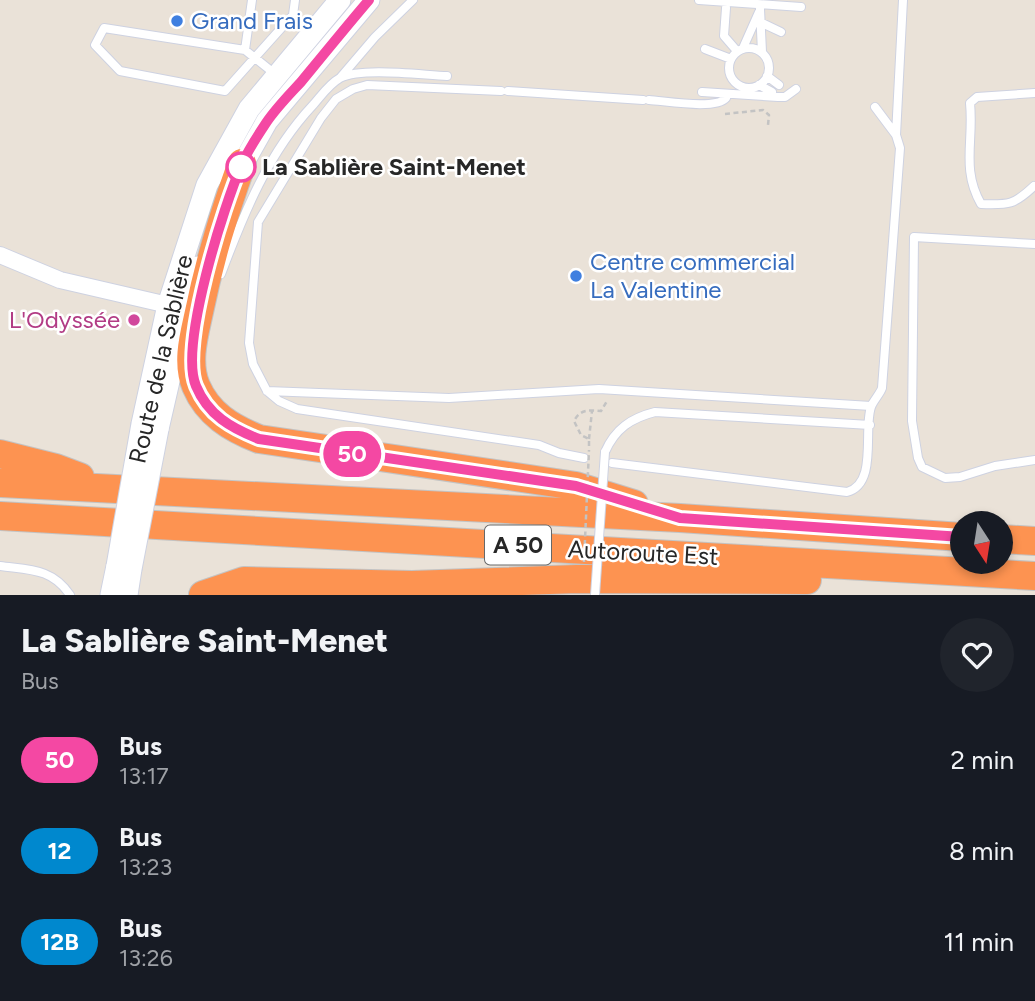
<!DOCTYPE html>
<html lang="fr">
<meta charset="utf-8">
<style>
:root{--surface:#171b24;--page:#20242c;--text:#f1f3f6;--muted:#9ea1a6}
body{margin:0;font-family:Figtree,sans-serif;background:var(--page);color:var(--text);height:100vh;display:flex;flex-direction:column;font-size:26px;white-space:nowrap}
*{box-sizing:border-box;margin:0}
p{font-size:23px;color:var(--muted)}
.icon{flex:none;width:38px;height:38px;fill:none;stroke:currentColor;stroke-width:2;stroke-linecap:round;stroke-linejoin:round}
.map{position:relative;height:595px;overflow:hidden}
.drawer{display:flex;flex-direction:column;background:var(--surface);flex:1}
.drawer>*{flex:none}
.badge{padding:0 14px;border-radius:23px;font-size:24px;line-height:46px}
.needle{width:46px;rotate:168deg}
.controls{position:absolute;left:950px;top:511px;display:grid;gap:14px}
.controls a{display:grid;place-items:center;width:63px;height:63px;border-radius:50%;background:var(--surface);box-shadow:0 4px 10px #0003;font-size:35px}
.map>.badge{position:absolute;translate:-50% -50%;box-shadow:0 0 0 4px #fff}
.round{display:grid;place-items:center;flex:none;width:74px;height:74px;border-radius:37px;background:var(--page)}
.summary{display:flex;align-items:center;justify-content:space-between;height:119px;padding:0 21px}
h1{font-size:33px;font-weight:800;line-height:52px}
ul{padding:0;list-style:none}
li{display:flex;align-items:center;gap:21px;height:91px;padding:0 21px}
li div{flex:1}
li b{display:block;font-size:26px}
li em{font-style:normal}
li .badge{min-width:77px;font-weight:700;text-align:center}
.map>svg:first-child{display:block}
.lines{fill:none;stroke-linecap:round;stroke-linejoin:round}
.lane-casing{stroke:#ced2e1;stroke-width:10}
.street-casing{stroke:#ced2e1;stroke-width:18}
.secondary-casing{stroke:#ced2e1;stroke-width:23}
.highway-casing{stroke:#c3c3c3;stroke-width:30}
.path{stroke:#c3c3c3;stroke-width:2.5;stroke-dasharray:5 3.5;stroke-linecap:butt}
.lane{stroke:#fff;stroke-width:8}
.street{stroke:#fff;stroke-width:16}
.secondary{stroke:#fff;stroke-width:21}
.highway{stroke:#fd9351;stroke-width:28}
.lane-bridge-casing{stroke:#ced2e1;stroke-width:10;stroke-linecap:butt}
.secondary-bridge-casing{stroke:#ced2e1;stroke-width:23;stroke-linecap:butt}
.path-bridge{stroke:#c3c3c3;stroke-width:2.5;stroke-dasharray:5 3.5;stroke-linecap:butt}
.lane-bridge{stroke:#fff;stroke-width:8}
.secondary-bridge{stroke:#fff;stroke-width:21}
.line-casing{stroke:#fff;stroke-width:16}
.line{stroke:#f448a3;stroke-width:10}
.shop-dot{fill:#3f7fe0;stroke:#fff;stroke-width:2.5}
.stop-dot{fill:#fff;stroke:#f448a3;stroke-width:3.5}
.hotel-dot{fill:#d1479c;stroke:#fff;stroke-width:2.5}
.labels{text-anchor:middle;stroke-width:5;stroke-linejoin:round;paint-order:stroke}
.shield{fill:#fff;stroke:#686868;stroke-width:2}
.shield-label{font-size:23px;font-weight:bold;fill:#272727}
.shop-label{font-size:24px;fill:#366cbe;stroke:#fff;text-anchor:start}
.stop-label{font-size:24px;font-weight:bold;fill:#272727;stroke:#fff;text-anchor:start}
.hotel-label{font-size:24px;fill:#b23c85;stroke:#fff;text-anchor:end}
.street-label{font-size:24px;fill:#272727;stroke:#fff}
</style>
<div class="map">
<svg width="1035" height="595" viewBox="0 0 1035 595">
<rect width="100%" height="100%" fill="#eae2d8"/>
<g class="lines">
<defs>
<path id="lane" d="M 699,0 L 801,7
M 726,8 L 724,36 L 737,51
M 760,9 L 762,52
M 760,22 L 781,32
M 743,48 L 759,12
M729 68a20 20 0 1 1 40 0a20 20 0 1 1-40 0Z
M 705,49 L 731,59
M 245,50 L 252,0
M 275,74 L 245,50 L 104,28 L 95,45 L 120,71 L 225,91 L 293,15 L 295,0
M 767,76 L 779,85
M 340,78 L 375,37 L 413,0
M 759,85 L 772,92
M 501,91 L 367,85 L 353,89 L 336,99 L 321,118 L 258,222 L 249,343 L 253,364 L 267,391 L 279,401 L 297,409 L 539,445 L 559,453 L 584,458
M 508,91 L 643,100
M 702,92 L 778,97 L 785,97 L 796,89
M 649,100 C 666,101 716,110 726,98
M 896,135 L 903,0
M 1034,186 C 1014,205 1009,205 981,204 C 961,169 974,141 970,103 L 977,97 L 1035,93
M 1035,244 L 914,237 L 912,421 L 918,458 L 922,467 L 945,478 L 960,477 L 995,466 L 1035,460
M 221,274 C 244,213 268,153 313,105 C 321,96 329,84 340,78 C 362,67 421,75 447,76
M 267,391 L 449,398 L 599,389 L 871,406
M 605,452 C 615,429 631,418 655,412 L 870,425
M 612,463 L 847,492 C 878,484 863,430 871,407 C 873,401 880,394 882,388 L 900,148 L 896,135 L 875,107
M 0,566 C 29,570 52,568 70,595"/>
<path id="street" d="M 0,255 L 60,280 L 168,305"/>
<path id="secondary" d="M 236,176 L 267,121 L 369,0
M 142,424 L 168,305 L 207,185 L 249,109 L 340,0
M 158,429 L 189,294 L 198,267
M 111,595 L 117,566
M 127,595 L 131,569"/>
<path id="highway" d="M 242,163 C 224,214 210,258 199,312 C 194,335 186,362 196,386 C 208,414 231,428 259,439 L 576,486 L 634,504
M 0,454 L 56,468 L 80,477
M 0,483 L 680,518 L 962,537
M 0,516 L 1035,576
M 1001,539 L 1035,541
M 203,595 L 244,581 L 412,585 L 577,579 L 807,580"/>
</defs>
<use href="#lane" class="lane-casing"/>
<use href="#street" class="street-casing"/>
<use href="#secondary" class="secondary-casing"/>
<use href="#highway" class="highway-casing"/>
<path class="path" d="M 725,114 L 763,110 L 769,115 L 768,125
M 589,439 L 592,411
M 589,446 L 589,439 L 581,435 L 574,421 C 580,409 589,410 601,411 L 607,401"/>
<use href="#lane" class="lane"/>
<use href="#street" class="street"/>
<use href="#secondary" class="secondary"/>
<use href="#highway" class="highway"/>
<defs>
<path id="lane-bridge" d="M 595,595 L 605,452"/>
<path id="secondary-bridge" d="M 117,566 L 142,424
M 131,569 L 158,429"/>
</defs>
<use href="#lane-bridge" class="lane-bridge-casing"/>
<use href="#secondary-bridge" class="secondary-bridge-casing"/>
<path class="path-bridge" d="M 584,562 L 589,450"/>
<use href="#lane-bridge" class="lane-bridge"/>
<use href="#secondary-bridge" class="secondary-bridge"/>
</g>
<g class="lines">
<defs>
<path id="line" d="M 369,0 C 346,27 324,54 301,82 C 289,95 276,108 266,123 C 258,135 248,150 242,164 C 224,205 179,346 196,386 C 208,415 231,428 259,439 L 576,486 L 680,518 L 962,537"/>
</defs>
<use href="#line" class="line-casing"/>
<use href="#line" class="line"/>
</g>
<g class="shop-dot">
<circle cx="177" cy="21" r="7"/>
<circle cx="576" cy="276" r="7"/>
</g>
<circle class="stop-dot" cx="241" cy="167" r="14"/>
<circle class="hotel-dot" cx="134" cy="320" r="7"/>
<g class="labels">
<rect class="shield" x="485" y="525.5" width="66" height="39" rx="5"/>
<g class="shield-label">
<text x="518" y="553">A 50</text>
</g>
<g class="shop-label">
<text x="191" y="29">Grand Frais</text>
<text x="590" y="270">Centre commercial<tspan x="590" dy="28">La Valentine</tspan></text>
</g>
<g class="stop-label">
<text x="262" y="175">La Sablière Saint-Menet</text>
</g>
<g class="hotel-label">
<text x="120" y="328">L'Odyssée</text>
</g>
<g class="street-label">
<text transform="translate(161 359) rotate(-77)" y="8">Route de la Sablière</text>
<text transform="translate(643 553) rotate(3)" y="8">Autoroute Est</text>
</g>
</g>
</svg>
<div class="controls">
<a><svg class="needle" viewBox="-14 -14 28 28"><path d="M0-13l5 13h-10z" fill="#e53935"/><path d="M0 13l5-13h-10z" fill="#9ea1a6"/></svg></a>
</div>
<b class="badge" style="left:352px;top:454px;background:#f448a3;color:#fff">50</b>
</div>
<section class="drawer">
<div class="summary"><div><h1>La Sablière Saint-Menet</h1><p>Bus</p></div><a class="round"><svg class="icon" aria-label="heart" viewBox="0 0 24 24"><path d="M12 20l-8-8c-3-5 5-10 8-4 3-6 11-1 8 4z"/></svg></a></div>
<ul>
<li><span class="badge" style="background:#f448a3;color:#fff">50</span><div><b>Bus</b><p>13:17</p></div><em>2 min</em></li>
<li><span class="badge" style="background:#0088ce;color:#fff">12</span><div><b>Bus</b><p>13:23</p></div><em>8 min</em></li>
<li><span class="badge" style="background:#0088ce;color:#fff">12B</span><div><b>Bus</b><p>13:26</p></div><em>11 min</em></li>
</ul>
</section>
